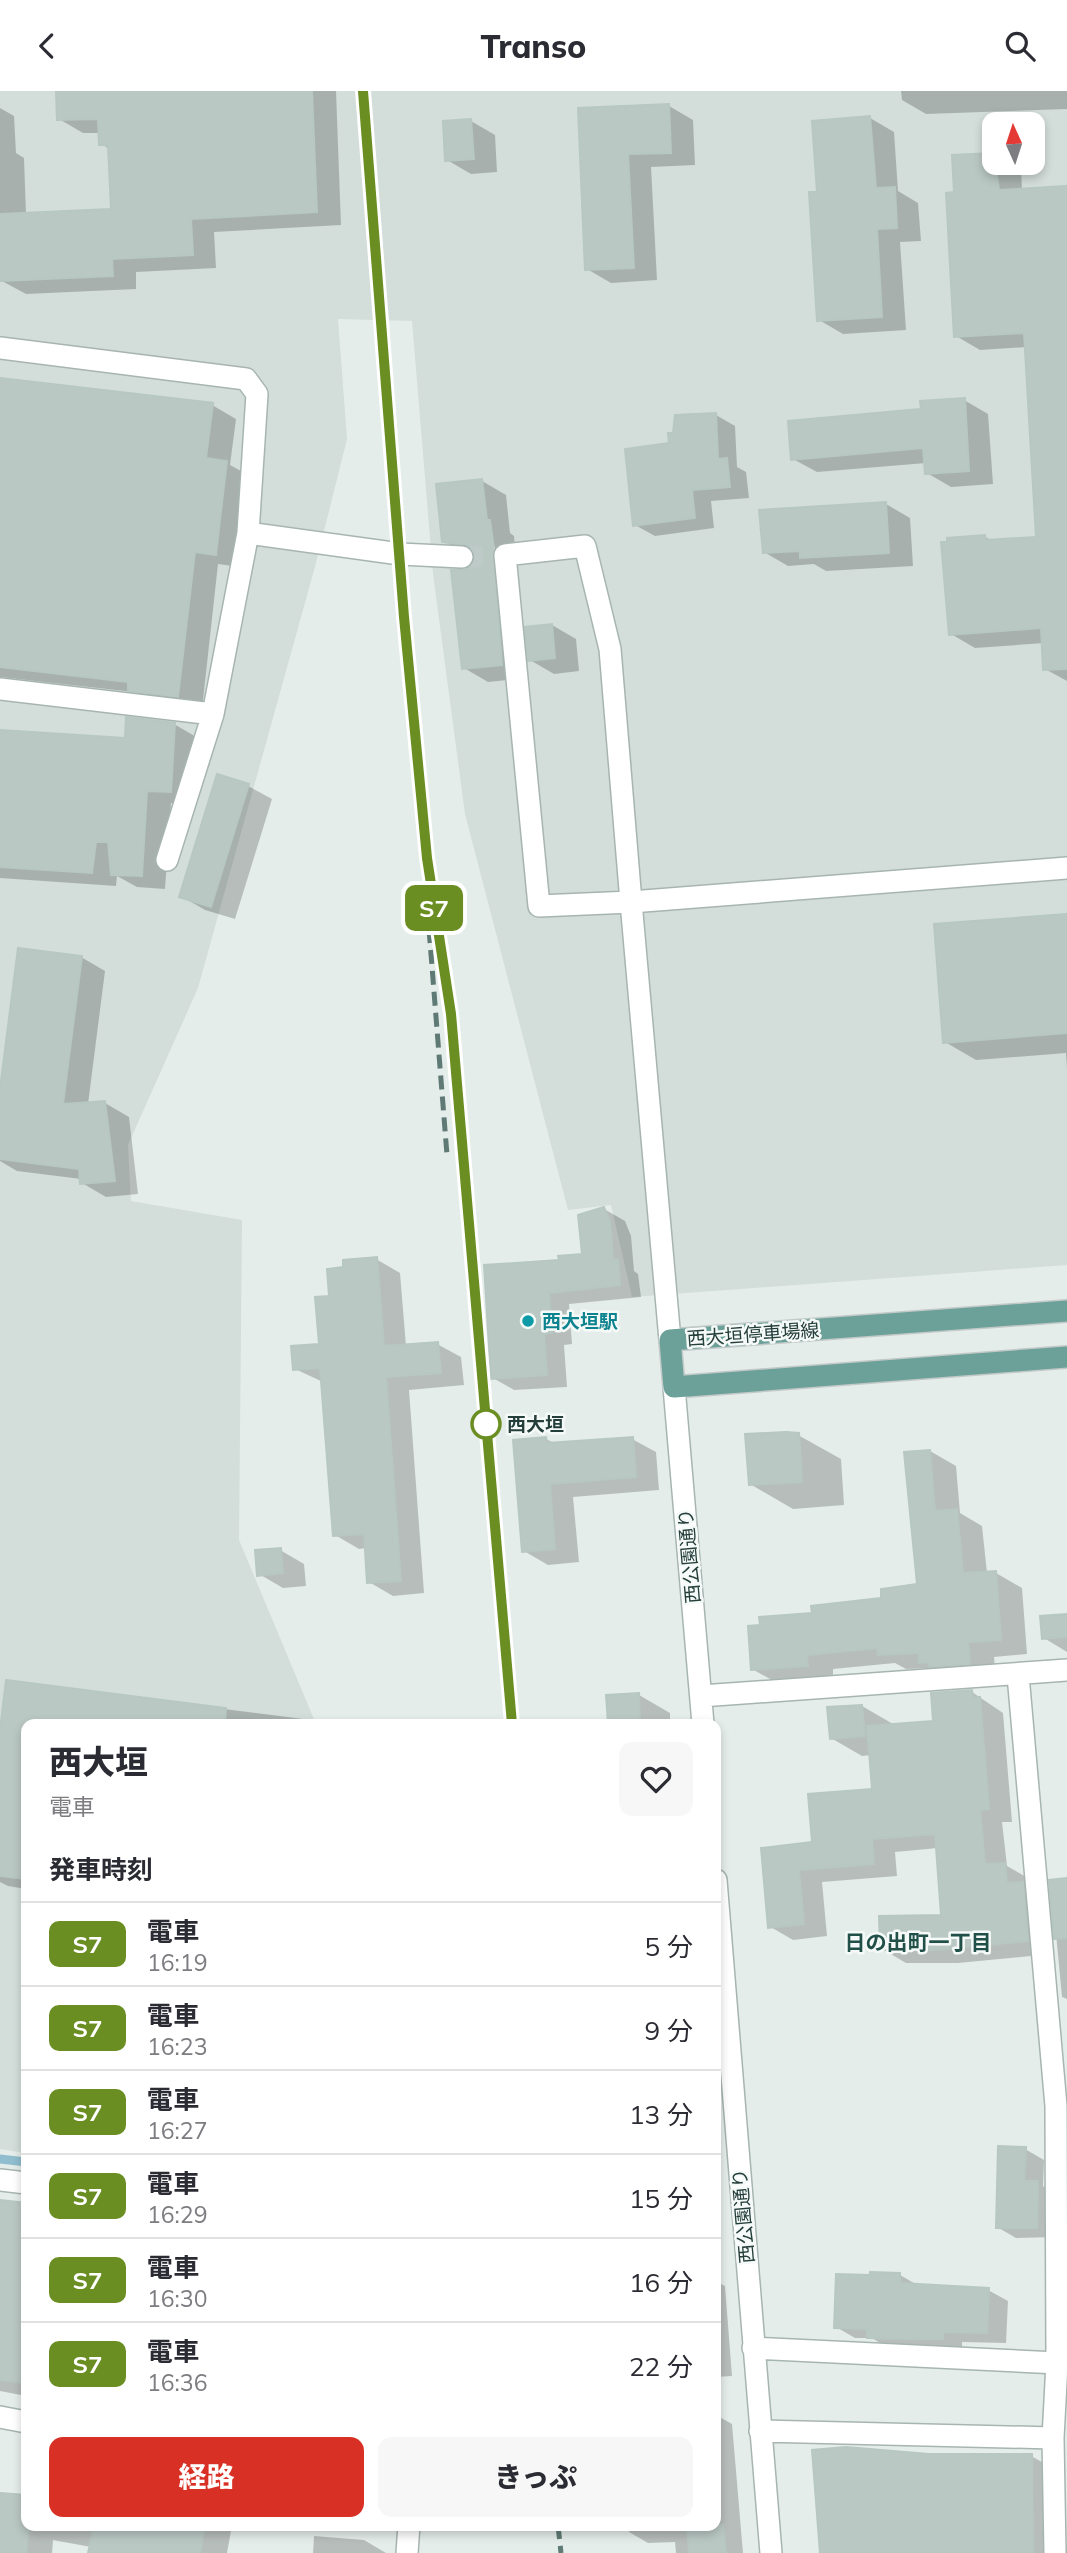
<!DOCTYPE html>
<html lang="ja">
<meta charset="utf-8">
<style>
:root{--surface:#fff;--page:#f7f7f7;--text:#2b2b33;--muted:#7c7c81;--line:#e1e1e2;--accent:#d93025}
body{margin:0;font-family:Mulish,"Noto Sans JP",sans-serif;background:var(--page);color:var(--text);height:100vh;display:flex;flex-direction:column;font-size:26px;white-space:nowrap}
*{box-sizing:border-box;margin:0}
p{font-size:23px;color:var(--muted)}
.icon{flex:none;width:38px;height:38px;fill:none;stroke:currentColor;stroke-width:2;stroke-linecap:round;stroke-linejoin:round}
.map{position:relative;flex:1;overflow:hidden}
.panel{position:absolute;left:21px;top:1628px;width:700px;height:812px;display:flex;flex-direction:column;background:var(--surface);border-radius:14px;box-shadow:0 4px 10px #0003}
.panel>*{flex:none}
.badge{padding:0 14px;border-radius:10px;font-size:24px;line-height:46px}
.needle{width:46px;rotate:357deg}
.tools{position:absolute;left:982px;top:21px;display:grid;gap:14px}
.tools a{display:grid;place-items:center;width:63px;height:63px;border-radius:14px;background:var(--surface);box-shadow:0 4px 10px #0003;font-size:35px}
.map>.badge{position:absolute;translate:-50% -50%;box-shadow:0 0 0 4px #fff}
h2{padding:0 28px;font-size:26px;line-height:63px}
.round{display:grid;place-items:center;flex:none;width:74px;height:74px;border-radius:14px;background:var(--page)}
.overview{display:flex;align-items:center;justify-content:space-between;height:119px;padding:0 28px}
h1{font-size:33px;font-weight:800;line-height:52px}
.primary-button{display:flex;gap:14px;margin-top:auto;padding:14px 28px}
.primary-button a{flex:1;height:80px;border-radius:14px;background:var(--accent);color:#fff;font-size:28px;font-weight:800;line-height:80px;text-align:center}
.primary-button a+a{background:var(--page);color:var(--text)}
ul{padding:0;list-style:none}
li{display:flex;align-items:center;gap:21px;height:84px;padding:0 28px;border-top:2px solid var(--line)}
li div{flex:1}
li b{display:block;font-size:26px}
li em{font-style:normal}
li .badge{min-width:77px;font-weight:700;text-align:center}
header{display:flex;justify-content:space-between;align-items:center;height:91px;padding:0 28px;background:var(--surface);font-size:32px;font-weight:800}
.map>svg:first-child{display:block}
.built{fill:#d3ddd9;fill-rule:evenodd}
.shadow{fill:#0003}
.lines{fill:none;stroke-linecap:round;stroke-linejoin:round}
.stream{stroke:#90becf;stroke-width:9}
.building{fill:#bac8c4;stroke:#b7c7c2;stroke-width:2}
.minor-tunnel{stroke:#becac7;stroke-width:21;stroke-dasharray:21 10;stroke-linecap:butt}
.minor-casing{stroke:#a7b5b2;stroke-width:24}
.major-casing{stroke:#c2c9c8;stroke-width:24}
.minor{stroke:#fff;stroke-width:21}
.major{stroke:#6ba199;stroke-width:21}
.rail{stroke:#5f7a75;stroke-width:5;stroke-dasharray:14 7;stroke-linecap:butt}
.line-casing{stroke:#fff;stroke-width:16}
.line{stroke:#6b8e23;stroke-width:10}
.culture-dot{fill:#0f9aa8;stroke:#f5faf8;stroke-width:2.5}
.stop-dot{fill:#fff;stroke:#6b8e23;stroke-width:3.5}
.labels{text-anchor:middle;stroke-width:5;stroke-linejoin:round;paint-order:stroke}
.culture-label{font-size:19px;font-weight:bold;fill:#0d838f;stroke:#f5faf8;text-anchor:start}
.street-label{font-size:19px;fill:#243e3a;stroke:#f5faf8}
.stop-label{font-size:19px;font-weight:bold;fill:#243e3a;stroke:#f5faf8;text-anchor:start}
.neighbourhood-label{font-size:21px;font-weight:bold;fill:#215049;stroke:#f5faf8}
</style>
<header><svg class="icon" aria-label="back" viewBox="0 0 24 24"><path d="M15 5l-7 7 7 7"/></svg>Transo<svg class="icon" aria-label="search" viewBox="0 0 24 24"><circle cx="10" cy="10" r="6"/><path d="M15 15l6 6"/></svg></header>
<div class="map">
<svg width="1067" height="2462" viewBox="0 0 1067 2462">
<rect width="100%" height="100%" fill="#e5edea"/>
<path class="built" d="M 0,0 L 1067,0 L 1067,1174 L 632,1206 L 611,1114 L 568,1119 L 465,723 L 433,483 L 412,230 L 338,228 L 347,348 L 316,472 L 198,897 L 128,1054 L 131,1110 L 242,1129 L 239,1449 L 316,1633 L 26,1633 L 26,2062 L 0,2058 ZM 994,33 L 1032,33 L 1032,72 L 994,72 Z"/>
<path class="shadow" d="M 58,0 L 336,0 L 341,134 L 214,141 L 216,177 L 136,181 L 136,198 L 26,203 L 0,189 L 0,17 L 14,25 L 16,62 L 24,67 L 26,123 L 113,119 L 110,58 L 101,53 L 100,42 L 83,42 L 59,28 Z
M 901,0 L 1067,0 L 1067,18 L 926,23 L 902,9 Z
M 669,15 L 693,29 L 695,74 L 651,76 L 657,189 L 611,192 L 587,178 L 580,19 Z
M 870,27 L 894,41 L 898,100 L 918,112 L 921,150 L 900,151 L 906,239 L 843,243 L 819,229 L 819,103 Z
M 471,30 L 495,44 L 497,81 L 471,83 L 447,69 Z
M 994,72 L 1011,72 L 1021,77 L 1022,99 L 1067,97 L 1067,590 L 1045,578 L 1044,552 L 975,557 L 951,543 L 985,446 L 993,450 L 1038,448 L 1027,256 L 980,259 L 956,245 L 956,103 Z
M 0,289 L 212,314 L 236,328 L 230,374 L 250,385 L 240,476 L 218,473 L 202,618 L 154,613 L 134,601 L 0,586 Z
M 964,309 L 988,323 L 993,393 L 951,396 L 927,382 L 926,372 L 817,381 L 793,368 L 923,320 Z
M 716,324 L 735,335 L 737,376 L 746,381 L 749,407 L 711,410 L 714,437 L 655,445 L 635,434 L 671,354 Z
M 482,390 L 506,404 L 510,442 L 514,445 L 526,587 L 488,591 L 464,577 L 468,480 L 478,465 L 468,464 L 444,450 Z
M 886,413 L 910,427 L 913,475 L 826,480 L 814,473 L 788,475 L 764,461 Z
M 552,534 L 576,548 L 579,580 L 554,583 L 530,569 Z
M 174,633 L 198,647 L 195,714 L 171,712 L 165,798 L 137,796 L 117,785 L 116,795 L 0,787 L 0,641 L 127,649 Z
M 248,695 L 272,708 L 235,828 L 205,819 L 181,805 Z
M 1067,825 L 1067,977 L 1066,962 L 976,969 L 945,951 Z
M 81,866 L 105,880 L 88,1013 L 105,1012 L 129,1026 L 138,1103 L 106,1106 L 82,1092 L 81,1088 L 17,1080 L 0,1070 L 0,1012 Z
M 604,1118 L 625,1130 L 631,1145 L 634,1180 L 638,1183 L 641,1206 L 569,1213 L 572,1253 L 564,1254 L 567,1296 L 514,1299 L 493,1287 L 560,1170 L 584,1164 Z
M 376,1168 L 400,1182 L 406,1255 L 437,1253 L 461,1266 L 464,1294 L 409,1299 L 424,1502 L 393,1505 L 369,1491 L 366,1457 L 359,1458 L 335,1444 L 323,1291 L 295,1278 L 321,1254 L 331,1207 L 345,1178 Z
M 798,1344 L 841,1368 L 844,1414 L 793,1418 L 750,1393 Z
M 546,1348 L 556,1353 L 632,1348 L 656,1361 L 659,1399 L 573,1406 L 579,1471 L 548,1474 L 524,1460 Z
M 930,1360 L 956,1375 L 960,1422 L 982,1435 L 987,1482 L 996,1482 L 1022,1497 L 1027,1563 L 994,1566 L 996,1587 L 947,1586 L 932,1577 L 906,1578 L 895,1572 L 833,1578 L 833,1589 L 779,1593 L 752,1578 L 814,1524 L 883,1509 L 919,1495 Z
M 280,1459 L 304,1473 L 306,1495 L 283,1497 L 259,1483 Z
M 1067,1525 L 1067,1561 L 1044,1547 Z
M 8,1591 L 303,1628 L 311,1633 L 26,1633 L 26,1798 L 8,1795 L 0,1791 L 0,1653 Z
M 972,1601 L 1003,1622 L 1012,1731 L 1002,1731 L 1007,1775 L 1028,1787 L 1051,1863 L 958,1872 L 906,1872 L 882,1858 L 943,1825 L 938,1757 L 895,1761 L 897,1785 L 822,1791 L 827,1845 L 793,1849 L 769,1835 L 763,1758 L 814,1752 L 874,1700 L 871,1664 L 862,1665 L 831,1647 L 862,1615 L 893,1633 L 935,1631 Z
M 639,1604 L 670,1622 L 670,1633 L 609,1633 Z
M 1067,1789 L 1067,1908 L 1062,1906 L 1051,1790 Z
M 1025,2058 L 1044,2069 L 1043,2095 L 1056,2103 L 1056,2146 L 1016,2147 L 997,2136 Z
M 0,2113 L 26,2116 L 26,2305 L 0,2300 Z
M 716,2144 L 719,2183 L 721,2193 L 725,2195 L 732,2285 L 716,2286 Z
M 900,2184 L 919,2195 L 988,2199 L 1008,2210 L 1006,2252 L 962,2251 L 962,2258 L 888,2257 L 872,2247 L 855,2247 L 836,2236 Z
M 716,2324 L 732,2333 L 743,2462 L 676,2462 L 675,2451 L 648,2452 L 629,2441 L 629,2434 L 716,2434 Z
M 929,2365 L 1031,2365 L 1051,2376 L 1052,2462 L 821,2462 Z
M 0,2403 L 26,2406 L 26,2434 L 232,2434 L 227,2462 L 90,2462 L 91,2456 L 53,2449 L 52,2462 L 0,2462 Z
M 314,2445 L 364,2449 L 386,2462 L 313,2462 Z"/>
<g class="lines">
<path class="stream" d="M 0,2068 L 26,2071"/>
</g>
<path class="building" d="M 56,0 L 312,0 L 317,121 L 191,128 L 193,164 L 112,168 L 113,185 L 0,190 L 0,123 L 111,118 L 108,54 L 99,54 L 98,28 L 57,29 Z
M 669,13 L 671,62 L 628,63 L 634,177 L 585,179 L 578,17 Z
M 870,25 L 876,97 L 895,96 L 897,137 L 877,138 L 882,226 L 817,230 L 809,101 L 817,101 L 812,30 Z
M 471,28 L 474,68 L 445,70 L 443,30 Z
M 994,62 L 999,99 L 1067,95 L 1067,578 L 1043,579 L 1041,537 L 949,544 L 941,451 L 947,451 L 947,447 L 985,444 L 986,449 L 1036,446 L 1024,242 L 954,246 L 946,102 L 954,101 L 952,64 Z
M 0,287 L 213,312 L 206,367 L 227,370 L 221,420 L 216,464 L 195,461 L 178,606 L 128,600 L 128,591 L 0,576 Z
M 965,307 L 969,380 L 925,383 L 923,357 L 791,369 L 788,330 L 921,318 L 920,310 Z
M 716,322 L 718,368 L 727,367 L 730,396 L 692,399 L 695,427 L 633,435 L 625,358 L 669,352 L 668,342 L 673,342 L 675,324 Z
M 482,388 L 487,429 L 490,429 L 494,458 L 502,574 L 462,578 L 451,479 L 467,478 L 475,466 L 468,455 L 442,451 L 436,393 Z
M 886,411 L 889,462 L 800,467 L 800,460 L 763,462 L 759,419 Z
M 552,533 L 555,567 L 528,570 L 525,536 Z
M 126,626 L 175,632 L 171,701 L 147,700 L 142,785 L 111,784 L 108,751 L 96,751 L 92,782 L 0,776 L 0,639 L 125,647 Z
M 217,683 L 249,693 L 211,816 L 179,806 Z
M 1067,823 L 1067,942 L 943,952 L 934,833 Z
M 18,857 L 82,865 L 63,1013 L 105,1010 L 115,1090 L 80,1093 L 79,1078 L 0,1068 L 0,998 Z
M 604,1116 L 610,1131 L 613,1169 L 618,1169 L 620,1194 L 549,1202 L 552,1242 L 544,1243 L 547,1284 L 491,1288 L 484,1174 L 559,1169 L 558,1165 L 582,1163 L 578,1124 Z
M 377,1166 L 384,1255 L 438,1251 L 441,1282 L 386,1286 L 401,1490 L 367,1492 L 364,1443 L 333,1445 L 320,1277 L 293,1279 L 291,1255 L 319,1253 L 315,1206 L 329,1205 L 327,1178 L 343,1176 L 343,1169 Z
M 786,1341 L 799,1342 L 802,1391 L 749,1394 L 745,1343 Z
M 546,1346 L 547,1352 L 633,1346 L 636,1386 L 550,1393 L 555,1458 L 522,1461 L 513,1349 Z
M 930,1359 L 935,1420 L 957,1418 L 963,1482 L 996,1480 L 1001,1549 L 968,1551 L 970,1573 L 929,1576 L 928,1571 L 919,1572 L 919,1562 L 878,1564 L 877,1557 L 807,1564 L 808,1575 L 751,1579 L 748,1535 L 760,1534 L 759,1526 L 812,1522 L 811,1515 L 881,1507 L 881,1498 L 917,1493 L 904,1361 Z
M 281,1457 L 283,1482 L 257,1485 L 255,1459 Z
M 1067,1523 L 1067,1546 L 1042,1548 L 1040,1525 Z
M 6,1589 L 226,1617 L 225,1633 L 26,1633 L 26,1788 L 0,1785 L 0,1639 Z
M 972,1599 L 973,1607 L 980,1606 L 989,1718 L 980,1719 L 985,1773 L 1005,1772 L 1007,1792 L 1023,1791 L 1028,1850 L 934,1859 L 880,1859 L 879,1825 L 941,1824 L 935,1743 L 872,1748 L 874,1773 L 799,1779 L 804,1833 L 768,1837 L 761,1757 L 812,1751 L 808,1703 L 872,1698 L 867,1635 L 933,1630 L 931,1602 Z
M 639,1602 L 640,1633 L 608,1633 L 606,1604 Z
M 862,1614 L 865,1645 L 830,1648 L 827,1616 Z
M 1067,1787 L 1067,1847 L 1054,1848 L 1049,1789 Z
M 998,2055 L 1026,2056 L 1024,2090 L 1038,2090 L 1037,2137 L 996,2137 Z
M 0,2109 L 26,2112 L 26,2292 L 0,2289 Z
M 870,2181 L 900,2182 L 900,2192 L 989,2197 L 987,2242 L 943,2241 L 943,2248 L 905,2248 L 867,2247 L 867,2238 L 834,2237 L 836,2183 L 870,2184 Z
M 846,2356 L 929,2363 L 1032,2363 L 1033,2462 L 820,2462 L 812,2359 Z
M 0,2402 L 26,2404 L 26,2434 L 29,2434 L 26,2462 L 0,2462 Z
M 94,2434 L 205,2434 L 200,2462 L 88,2462 Z
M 687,2434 L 723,2434 L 726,2462 L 689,2462 Z"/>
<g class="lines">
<path class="minor-tunnel" d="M 462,466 L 495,465"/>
<defs>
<path id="minor" d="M 0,257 L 246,288 L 257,303 L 248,442
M 585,455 L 610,558 L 631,811 L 539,815 L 505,464 Z
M 0,598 L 213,623
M 167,769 L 213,623 L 248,442 L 400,463 L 462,466
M 670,1249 L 631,811 L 1067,777
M 674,1296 L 703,1633
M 1018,1584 L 1056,2015 L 1057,2272 L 1053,2347 L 1055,2462
M 701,1605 L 1067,1579
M 716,1789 L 771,2462
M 0,2089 L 26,2092
M 753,2257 L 1057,2272
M 0,2326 L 26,2331
M 760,2340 L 1053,2347
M 407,2462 L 409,2434"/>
<path id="major" d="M 1067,1220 L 670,1249 L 674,1296 L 1067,1266"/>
</defs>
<use href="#minor" class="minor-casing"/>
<use href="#major" class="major-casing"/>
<use href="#minor" class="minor"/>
<use href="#major" class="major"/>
<path class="rail" d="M 363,0 L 404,526 L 427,767 L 451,923 L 512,1633
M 429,838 L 447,1064
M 558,2434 L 561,2462"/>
</g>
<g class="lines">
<defs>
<path id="line" d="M 363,0 L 404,526 L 427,767 L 451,923 L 512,1633"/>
</defs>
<use href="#line" class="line-casing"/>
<use href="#line" class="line"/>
</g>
<circle class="culture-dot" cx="528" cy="1230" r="7"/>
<circle class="stop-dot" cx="486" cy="1333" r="14"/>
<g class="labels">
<g class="culture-label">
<text x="542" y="1237">西大垣駅</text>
</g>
<g class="street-label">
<text transform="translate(753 1243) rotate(-4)" y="7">西大垣停車場線</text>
<text transform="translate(689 1465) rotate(-95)" y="7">西公園通り</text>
<text transform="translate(743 2125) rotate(-95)" y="7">西公園通り</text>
</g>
<g class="stop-label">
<text x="507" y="1340">西大垣</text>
</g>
<g class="neighbourhood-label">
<text x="918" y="1859">日の出町一丁目</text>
</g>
</g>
</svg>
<div class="tools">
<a><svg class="needle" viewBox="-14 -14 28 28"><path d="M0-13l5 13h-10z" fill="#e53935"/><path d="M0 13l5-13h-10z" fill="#7c7c81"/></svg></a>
</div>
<b class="badge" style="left:434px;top:817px;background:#6b8e23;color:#fff">S7</b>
<section class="panel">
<div class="overview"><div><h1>西大垣</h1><p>電車</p></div><a class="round"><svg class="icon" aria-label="heart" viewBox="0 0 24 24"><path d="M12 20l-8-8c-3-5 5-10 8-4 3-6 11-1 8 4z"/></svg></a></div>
<h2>発車時刻</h2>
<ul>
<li><span class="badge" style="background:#6b8e23;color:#fff">S7</span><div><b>電車</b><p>16:19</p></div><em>5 分</em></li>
<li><span class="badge" style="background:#6b8e23;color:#fff">S7</span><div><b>電車</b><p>16:23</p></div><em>9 分</em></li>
<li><span class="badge" style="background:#6b8e23;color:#fff">S7</span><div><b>電車</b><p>16:27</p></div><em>13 分</em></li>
<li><span class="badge" style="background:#6b8e23;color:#fff">S7</span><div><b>電車</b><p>16:29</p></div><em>15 分</em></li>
<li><span class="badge" style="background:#6b8e23;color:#fff">S7</span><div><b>電車</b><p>16:30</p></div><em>16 分</em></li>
<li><span class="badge" style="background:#6b8e23;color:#fff">S7</span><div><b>電車</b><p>16:36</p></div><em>22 分</em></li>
</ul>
<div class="primary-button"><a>経路</a><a>きっぷ</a></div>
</section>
</div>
